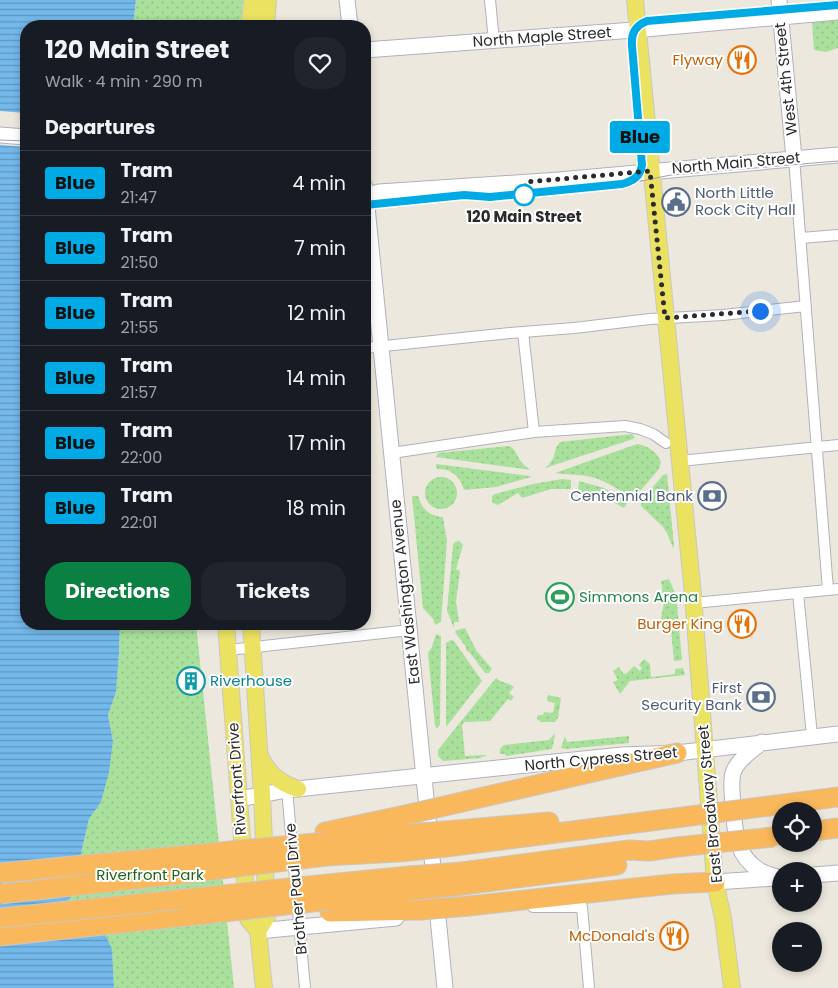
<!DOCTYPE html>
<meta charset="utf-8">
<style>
:root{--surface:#171b24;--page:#20242c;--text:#f1f3f6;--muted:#9ea1a6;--line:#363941;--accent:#0b8043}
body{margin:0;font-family:Poppins,sans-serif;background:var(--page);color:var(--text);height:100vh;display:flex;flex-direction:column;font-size:19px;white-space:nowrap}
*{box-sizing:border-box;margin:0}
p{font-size:16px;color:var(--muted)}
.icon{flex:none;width:28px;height:28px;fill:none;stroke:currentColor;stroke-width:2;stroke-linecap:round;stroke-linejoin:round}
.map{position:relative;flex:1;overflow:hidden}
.drawer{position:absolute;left:20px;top:20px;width:351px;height:610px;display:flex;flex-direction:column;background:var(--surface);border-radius:20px;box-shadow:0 2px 8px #0003}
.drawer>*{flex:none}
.badge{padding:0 10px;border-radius:4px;font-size:18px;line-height:32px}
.buttons{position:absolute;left:772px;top:802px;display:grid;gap:10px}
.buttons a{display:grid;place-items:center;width:50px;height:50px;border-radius:50%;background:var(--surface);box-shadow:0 2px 8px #0003;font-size:25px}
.you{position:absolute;width:25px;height:25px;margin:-12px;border:4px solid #fff;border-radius:50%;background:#1a73e8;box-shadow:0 0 0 8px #1a73e833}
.map>.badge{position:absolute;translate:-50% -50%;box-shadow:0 0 0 2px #fff}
h2{padding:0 25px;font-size:19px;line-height:45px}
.round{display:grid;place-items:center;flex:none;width:52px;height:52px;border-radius:20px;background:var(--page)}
.summary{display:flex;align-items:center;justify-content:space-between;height:85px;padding:0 25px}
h1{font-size:24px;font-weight:700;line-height:38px}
.button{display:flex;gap:10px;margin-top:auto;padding:10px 25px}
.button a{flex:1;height:58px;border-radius:20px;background:var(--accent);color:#fff;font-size:20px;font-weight:700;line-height:58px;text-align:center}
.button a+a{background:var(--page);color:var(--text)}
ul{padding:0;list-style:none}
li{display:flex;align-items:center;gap:15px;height:65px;padding:0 25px;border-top:1px solid var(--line)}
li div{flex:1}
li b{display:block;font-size:19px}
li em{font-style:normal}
li .badge{min-width:55px;font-weight:700;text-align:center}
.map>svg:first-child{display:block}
.park{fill:url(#park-dots)}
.water{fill:url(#water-rules)}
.pier{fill:#ece8dd}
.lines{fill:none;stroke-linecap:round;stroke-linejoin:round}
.street-casing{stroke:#b1b1be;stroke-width:12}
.secondary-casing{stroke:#b1b1be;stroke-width:17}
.primary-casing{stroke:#c8c8c8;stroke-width:18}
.highway-casing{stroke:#c8c8c8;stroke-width:21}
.street{stroke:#fff;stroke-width:10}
.secondary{stroke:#fff;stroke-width:15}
.primary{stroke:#ece262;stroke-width:16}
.highway{stroke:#f9b85b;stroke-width:19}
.tram{stroke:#a0a0b5;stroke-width:1}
.highway-bridge-casing{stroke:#c8c8c8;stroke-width:21;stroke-linecap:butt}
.highway-bridge{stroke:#f9b85b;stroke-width:19}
.line-casing{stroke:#fff;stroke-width:11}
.line{stroke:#00aae4;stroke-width:8}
.walk{stroke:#2b2b2b;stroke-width:5;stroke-dasharray:0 9}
.stop-dot{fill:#fff;stroke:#00aae4;stroke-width:2.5}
.labels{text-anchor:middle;stroke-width:4;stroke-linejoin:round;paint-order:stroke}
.street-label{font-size:15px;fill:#2b2b2b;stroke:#fff}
.food-label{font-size:15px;fill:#c56008;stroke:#fff;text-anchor:end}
.service-label{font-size:15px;fill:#4e5e75;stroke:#fff;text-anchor:end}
.stop-label{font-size:15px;font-weight:bold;fill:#2b2b2b;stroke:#fff}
.leisure-label{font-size:15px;fill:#27864d;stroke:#fff;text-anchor:start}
.culture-label{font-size:15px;fill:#0d838f;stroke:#fff;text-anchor:start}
.park-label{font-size:15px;fill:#20661c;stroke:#fff}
</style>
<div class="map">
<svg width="838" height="988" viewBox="0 0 838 988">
<defs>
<pattern id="park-dots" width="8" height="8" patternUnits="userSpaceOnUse" patternTransform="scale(1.25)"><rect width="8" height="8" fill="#a9e19c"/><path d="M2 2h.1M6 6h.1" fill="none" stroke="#92c187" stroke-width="1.8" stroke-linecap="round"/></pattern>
<pattern id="water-rules" width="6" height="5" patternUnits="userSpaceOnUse" patternTransform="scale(1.25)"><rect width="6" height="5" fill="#74b9eb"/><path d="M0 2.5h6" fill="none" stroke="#5f97bf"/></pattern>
</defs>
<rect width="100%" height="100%" fill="#ece8dd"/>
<path class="park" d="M 136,0 L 243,0 L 241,26 L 133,26 Z
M 838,19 L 838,48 L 826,52 L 814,50 L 812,22 Z
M 632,434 L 635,437 L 633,439 L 545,468 C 558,458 552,451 560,442 Z
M 637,444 C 647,445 658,453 661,462 L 659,469 L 636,496 L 631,497 C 619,490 609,483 595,478 C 582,474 568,475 555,473 Z
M 509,446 C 518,449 516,462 531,470 L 436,457 L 438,453 Z
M 436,464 L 530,476 L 531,477 L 496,487 L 464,490 C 460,476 452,469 437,469 Z
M 667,474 L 674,546 L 673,548 L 667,533 L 663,527 L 641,506 L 641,501 L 663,475 Z
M425 493a16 16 0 1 1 32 0a16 16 0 1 1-32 0Z
M 562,479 L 571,480 L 571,489 L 551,489 L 522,498 L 518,493 L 498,505 L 495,504 L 492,502 L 492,496 L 495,494 L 533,484 Z
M 579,481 L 604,488 L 628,502 L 624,508 L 602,496 L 578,491 Z
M 412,496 L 418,496 C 422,509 429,516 443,517 L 447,541 L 441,622 L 435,625 L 433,619 L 423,608 Z
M 459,541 L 463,545 L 456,569 L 460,571 L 456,601 L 459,622 L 454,622 L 454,628 L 447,611 L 453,545 L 455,542 Z
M 669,579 L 676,595 L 682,660 L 674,661 L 671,629 L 660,625 L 664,602 L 661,581 Z
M 120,624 L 196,624 L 234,988 L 114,988 L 112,949 L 57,940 L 54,934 L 54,921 L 71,897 L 89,819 L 101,802 L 113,741 L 108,715 L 116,692 L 119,653 Z
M 465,628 L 476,650 L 492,669 L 489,673 L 485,673 L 470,653 L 466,650 L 466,647 L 455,632 L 457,630 Z
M 436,634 L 441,636 L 440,725 L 437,728 L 435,726 L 428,653 L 432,647 Z
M 451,640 L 454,641 L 482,681 L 446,727 L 446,643 Z
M 644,659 L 650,664 L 651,677 L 675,674 L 675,669 L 683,668 L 685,675 L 630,681 L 620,694 L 613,682 L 618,680 L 613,671 L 619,667 L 623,673 L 626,674 L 634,666 L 640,671 L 642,668 L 639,665 Z
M 496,678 C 503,684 508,682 514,687 L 509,693 L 514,697 L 511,701 L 508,699 L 490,721 L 464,722 L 462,725 L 465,756 L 486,755 L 486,756 L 481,757 L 481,758 L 443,761 L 438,756 L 438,750 Z
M 548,695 L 561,698 L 558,718 L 555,722 L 541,722 L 537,719 L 538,715 L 543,715 L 544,712 L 553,713 L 555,703 L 547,701 Z
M 554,734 L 555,736 L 552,749 L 506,756 L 505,754 L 500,754 L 500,749 L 504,745 L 549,740 Z
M 565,736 L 567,742 L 629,736 L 629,743 L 566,749 L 561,748 Z"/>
<path class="water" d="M 0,0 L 136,0 L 133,26 L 26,26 L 26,624 L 120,624 L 119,653 L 116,692 L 108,715 L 113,741 L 109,772 L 101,802 L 89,819 L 71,897 L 54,921 L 54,934 L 58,939 L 102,928 L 112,949 L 114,988 L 0,988 Z"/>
<path class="pier" d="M 0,111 L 26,113 L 26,147 L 0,145 Z"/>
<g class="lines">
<defs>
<path id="street" d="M 490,0 L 494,41
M 794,158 L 828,590
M 801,238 L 838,235
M 523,332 L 534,432
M 365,348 L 510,333 L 574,328 L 650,319 L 723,315 L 806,306
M 392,453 L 534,432 L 625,426 L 640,429 L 653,434 L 666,443
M 680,461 L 838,445
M 798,593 L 812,736
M 694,603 L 838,589
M 228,650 L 410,630
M 287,790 L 305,988
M 533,907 L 582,907 L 589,988"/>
<path id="secondary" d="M 347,0 L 350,26
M 779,0 L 794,158
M 365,50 L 634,30 L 838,12
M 0,135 L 26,137
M 365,187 L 445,988
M 365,196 L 379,192 L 559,180 L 838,155
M 762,742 C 752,751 737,760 733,773 C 730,784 733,797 733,808 C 735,832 736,856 759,870 C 765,874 774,876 781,878
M 239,799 L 287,790 L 622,755 L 677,753 L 838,734
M 814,875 L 838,873
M 715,882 L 776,878
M 258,931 L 396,918"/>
<path id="primary" d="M 635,0 L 693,595 L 715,882 L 723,918 L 732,988
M 250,26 L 252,0
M 266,26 L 268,0
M 226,624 L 248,919 L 258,931 L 264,988
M 251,624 L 262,794 L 267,917 L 258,931
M 260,756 C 268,774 280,783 298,789"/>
<path id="highway" d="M 475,799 L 677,753
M 769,806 L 838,797
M 445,831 L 549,822
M 814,831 L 838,828
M 325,832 L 410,814
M 338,841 L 406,834
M 446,847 L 675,818
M 326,856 L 399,852
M 462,872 L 629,850 L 649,851 L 677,847
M 328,884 L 409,876
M 463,885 L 617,865
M 330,900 L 409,891
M 469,906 L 672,884 L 715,882
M 330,912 L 421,910
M 0,936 L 188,916"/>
</defs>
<use href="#street" class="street-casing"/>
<use href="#secondary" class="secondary-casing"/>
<use href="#primary" class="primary-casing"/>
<use href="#highway" class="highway-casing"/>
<use href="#street" class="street"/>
<use href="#secondary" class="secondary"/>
<use href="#primary" class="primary"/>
<use href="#highway" class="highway"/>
<path class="tram" d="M 0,140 L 26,141
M 628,182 L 639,175 L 642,165 L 632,46 C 631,33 635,26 647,21 L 838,5
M 365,205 L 464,195 L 490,197 L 524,195 L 563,189 L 636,182 L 671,175 L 838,161"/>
<defs>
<path id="highway-bridge" d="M 410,814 L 475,799
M 675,818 L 769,806
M 406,834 L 445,831
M 677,847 L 773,837
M 399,852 L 446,847
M 0,873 L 325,842
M 409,876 L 462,872
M 409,891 L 463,885
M 0,894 L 173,875 L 326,856
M 421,910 L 469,906
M 188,916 L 330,900
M 0,918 L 328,884"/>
</defs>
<use href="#highway-bridge" class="highway-bridge-casing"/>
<use href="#highway-bridge" class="highway-bridge"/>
</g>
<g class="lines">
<defs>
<path id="line" d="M 365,205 L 464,195 L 490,197 L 622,184 C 633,181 640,177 642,165 L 632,46 C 631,33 635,26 647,21 L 838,5"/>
</defs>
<use href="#line" class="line-casing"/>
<use href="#line" class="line"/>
<path class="walk" d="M 524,195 L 526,182 L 650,171 L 665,318 L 760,311"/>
</g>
<defs>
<symbol id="restaurant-ring" viewBox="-11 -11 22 22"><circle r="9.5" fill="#fff" stroke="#e8710a" stroke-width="1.5"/><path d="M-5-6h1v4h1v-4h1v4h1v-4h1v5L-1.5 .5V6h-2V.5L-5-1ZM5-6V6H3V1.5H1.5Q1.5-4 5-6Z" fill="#e8710a"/></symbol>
<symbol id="civic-ring" viewBox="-11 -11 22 22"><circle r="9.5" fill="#fff" stroke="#5c6f8a" stroke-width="1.5"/><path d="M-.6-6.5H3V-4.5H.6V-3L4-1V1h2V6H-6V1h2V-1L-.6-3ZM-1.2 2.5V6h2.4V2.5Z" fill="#5c6f8a"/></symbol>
<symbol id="bank-ring" viewBox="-11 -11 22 22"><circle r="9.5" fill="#fff" stroke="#5c6f8a" stroke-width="1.5"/><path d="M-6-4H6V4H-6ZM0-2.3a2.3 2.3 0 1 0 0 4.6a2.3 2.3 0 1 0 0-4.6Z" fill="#5c6f8a"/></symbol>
<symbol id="stadium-ring" viewBox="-11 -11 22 22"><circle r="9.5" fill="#fff" stroke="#2e9e5b" stroke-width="1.5"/><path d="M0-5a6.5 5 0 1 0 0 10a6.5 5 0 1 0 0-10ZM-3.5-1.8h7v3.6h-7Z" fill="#2e9e5b"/></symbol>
<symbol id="building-ring" viewBox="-11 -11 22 22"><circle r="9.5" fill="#fff" stroke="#0f9aa8" stroke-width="1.5"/><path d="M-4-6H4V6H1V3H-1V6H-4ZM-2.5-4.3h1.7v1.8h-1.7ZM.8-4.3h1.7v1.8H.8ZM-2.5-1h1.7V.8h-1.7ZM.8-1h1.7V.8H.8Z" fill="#0f9aa8"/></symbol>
</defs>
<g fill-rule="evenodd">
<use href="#restaurant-ring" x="726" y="44" width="32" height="32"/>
<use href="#civic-ring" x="660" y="186" width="32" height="32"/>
<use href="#bank-ring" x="696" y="480" width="32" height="32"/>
<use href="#stadium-ring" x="544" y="581" width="32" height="32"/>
<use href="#restaurant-ring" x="726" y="608" width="32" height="32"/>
<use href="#building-ring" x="175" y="665" width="32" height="32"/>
<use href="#bank-ring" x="745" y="681" width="32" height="32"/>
<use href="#restaurant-ring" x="658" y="920" width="32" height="32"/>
</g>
<circle class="stop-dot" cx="524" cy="195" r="10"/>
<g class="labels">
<g class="street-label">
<text transform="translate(542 37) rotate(-4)" y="5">North Maple Street</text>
<text transform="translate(786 79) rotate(-96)" y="5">West 4th Street</text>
<text transform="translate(736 163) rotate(-5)" y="5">North Main Street</text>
<text transform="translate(405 592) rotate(-96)" y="5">East Washington Avenue</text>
<text transform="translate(601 759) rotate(-5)" y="5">North Cypress Street</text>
<text transform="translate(237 779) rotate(-94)" y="5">Riverfront Drive</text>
<text transform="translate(710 804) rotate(-95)" y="5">East Broadway Street</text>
<text transform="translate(296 889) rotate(-95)" y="5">Brother Paul Drive</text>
</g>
<g class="food-label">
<text x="723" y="65">Flyway</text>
<text x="723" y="629">Burger King</text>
<text x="655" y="941">McDonald's</text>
</g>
<g class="service-label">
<text x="695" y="198" text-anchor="start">North Little<tspan x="695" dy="17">Rock City Hall</tspan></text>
<text x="693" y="501">Centennial Bank</text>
<text x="742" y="693">First<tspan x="742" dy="17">Security Bank</tspan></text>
</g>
<g class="stop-label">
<text x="524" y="222">120 Main Street</text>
</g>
<g class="leisure-label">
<text x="579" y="602">Simmons Arena</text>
</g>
<g class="culture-label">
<text x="210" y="686">Riverhouse</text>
</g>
<g class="park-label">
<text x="150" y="880">Riverfront Park</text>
</g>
</g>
</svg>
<div class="buttons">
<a><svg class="icon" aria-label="locate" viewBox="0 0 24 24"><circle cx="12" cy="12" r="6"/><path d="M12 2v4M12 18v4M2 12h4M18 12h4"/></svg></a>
<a>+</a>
<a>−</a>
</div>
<div class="you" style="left:760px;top:311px"></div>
<b class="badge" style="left:640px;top:137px;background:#00aae4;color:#111">Blue</b>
<section class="drawer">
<div class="summary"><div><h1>120 Main Street</h1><p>Walk · 4 min · 290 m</p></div><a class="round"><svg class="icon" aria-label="heart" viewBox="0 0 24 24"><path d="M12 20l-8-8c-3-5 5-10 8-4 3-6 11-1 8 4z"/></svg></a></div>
<h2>Departures</h2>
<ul>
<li><span class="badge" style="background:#00aae4;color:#111">Blue</span><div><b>Tram</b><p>21:47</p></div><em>4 min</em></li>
<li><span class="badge" style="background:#00aae4;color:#111">Blue</span><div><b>Tram</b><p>21:50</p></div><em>7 min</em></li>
<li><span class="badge" style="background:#00aae4;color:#111">Blue</span><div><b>Tram</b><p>21:55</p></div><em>12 min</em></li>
<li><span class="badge" style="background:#00aae4;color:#111">Blue</span><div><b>Tram</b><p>21:57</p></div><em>14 min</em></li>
<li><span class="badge" style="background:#00aae4;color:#111">Blue</span><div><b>Tram</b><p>22:00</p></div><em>17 min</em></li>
<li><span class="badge" style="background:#00aae4;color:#111">Blue</span><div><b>Tram</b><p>22:01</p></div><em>18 min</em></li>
</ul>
<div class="button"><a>Directions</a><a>Tickets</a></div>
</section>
</div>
